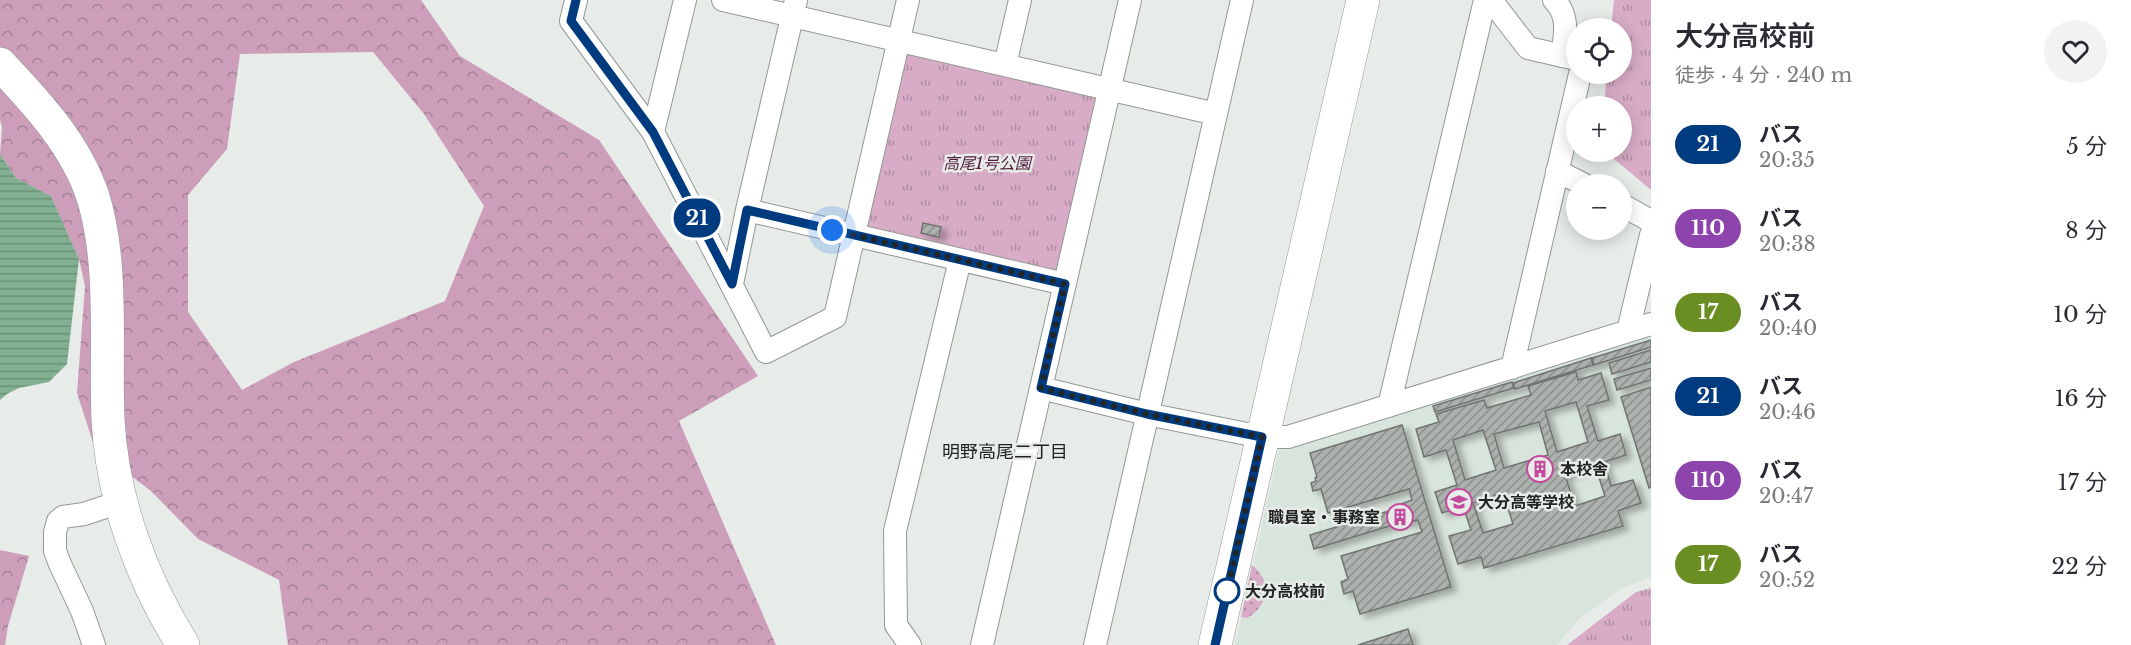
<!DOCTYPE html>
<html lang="ja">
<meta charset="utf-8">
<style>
:root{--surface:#fff;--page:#f2f2f3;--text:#2b2b33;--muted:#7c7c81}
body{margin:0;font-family:"Libre Baskerville","Noto Sans JP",serif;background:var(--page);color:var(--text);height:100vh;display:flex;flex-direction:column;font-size:22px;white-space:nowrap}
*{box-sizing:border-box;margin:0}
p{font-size:20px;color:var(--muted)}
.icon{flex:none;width:33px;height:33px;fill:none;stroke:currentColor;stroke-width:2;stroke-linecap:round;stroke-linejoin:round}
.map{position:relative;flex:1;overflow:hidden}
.details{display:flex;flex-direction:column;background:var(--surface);width:480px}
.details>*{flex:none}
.badge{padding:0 12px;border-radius:20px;font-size:21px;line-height:39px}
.tools{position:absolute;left:1566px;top:18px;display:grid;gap:12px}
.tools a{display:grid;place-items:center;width:66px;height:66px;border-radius:50%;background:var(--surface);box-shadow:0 3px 15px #0003;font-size:30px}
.you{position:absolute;width:30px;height:30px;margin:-15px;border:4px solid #fff;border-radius:50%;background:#1a73e8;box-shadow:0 0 0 9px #1a73e833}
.map>.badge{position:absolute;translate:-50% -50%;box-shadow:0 0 0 3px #fff}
.round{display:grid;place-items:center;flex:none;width:63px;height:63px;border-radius:32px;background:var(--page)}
.summary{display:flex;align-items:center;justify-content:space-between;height:102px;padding:0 24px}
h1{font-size:28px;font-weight:600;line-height:45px}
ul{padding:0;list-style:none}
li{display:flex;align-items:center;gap:18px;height:84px;padding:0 24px}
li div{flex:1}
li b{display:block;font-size:22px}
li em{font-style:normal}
li .badge{min-width:66px;font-weight:700;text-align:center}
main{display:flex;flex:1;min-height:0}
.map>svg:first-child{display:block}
.built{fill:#d8e5dc}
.grass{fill:url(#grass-dots)}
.forest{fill:url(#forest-crowns);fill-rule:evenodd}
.park{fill:url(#park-tufts)}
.water{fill:url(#water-rules)}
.building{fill:url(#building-hatch);stroke:#707471;stroke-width:1.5;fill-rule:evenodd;filter:url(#shadow)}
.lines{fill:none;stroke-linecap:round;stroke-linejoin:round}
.street-casing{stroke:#939894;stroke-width:24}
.secondary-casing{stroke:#939894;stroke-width:34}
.street{stroke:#fff;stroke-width:22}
.secondary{stroke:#fff;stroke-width:33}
.line-casing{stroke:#fff;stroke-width:14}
.line{stroke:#003b80;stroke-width:9}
.walk{stroke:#232524;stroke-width:6;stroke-dasharray:0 10.8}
.stop-dot{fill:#fff;stroke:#003b80;stroke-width:3}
.labels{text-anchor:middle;stroke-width:5;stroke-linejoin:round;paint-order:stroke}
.park-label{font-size:16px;font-style:italic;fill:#501a3f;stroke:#e7ece8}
.poi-label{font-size:16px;font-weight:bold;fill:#232524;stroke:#e7ece8;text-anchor:start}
.stop-label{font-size:16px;font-weight:bold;fill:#232524;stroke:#e7ece8;text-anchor:start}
.neighbourhood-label{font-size:18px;fill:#232524;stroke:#e7ece8}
</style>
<main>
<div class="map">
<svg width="1651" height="645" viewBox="0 0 1651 645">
<defs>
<pattern id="grass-dots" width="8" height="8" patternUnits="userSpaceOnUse" patternTransform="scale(1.5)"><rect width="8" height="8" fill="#d8acc7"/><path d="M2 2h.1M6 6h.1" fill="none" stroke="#af8ca1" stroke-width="1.8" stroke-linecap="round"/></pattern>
<pattern id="forest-crowns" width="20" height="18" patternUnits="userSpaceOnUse" patternTransform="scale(1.5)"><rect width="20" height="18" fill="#cc9eba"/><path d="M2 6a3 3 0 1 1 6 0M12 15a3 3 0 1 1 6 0" fill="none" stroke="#a58197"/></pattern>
<pattern id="park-tufts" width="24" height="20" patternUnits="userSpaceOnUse" patternTransform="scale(1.5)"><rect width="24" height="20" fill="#d8acc7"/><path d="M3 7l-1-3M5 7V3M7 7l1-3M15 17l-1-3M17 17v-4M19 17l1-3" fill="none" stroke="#af8ca1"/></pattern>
<pattern id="water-rules" width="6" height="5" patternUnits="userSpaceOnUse" patternTransform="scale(1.5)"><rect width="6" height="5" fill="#83b092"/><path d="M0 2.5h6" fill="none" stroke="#6b8f77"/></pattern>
<pattern id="building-hatch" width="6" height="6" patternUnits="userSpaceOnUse" patternTransform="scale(1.5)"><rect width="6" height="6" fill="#acb1ad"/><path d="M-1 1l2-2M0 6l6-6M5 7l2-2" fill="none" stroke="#8c908d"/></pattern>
<filter id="shadow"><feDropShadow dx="6" dy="4" stdDeviation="3" flood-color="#0004"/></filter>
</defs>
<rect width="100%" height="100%" fill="#e7ece8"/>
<path class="built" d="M 1651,334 L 1651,577 L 1620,589 L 1578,620 L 1557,645 L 1235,645 L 1279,450 Z"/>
<path class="grass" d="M 1252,565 C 1272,580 1268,607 1247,618 L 1241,617 Z"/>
<path class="forest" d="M 0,0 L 421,0 L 460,56 L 599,140 L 758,376 L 679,421 L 776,645 L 288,645 L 279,580 L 198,539 L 151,491 L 130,475 L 98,458 L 77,393 L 85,286 L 79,259 L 51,196 L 16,178 L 0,154 L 2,127 L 0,120 ZM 373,52 L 424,114 L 484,206 L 445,301 L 294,362 L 242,390 L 188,312 L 188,195 L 227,149 L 240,54 Z
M 0,550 L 29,556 L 8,626 L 5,645 L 0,645 Z"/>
<path class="park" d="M 1614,0 L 1651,0 L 1651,190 L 1606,152 L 1622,152 L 1622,106 L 1604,106 L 1607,74 L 1622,74 L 1622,28 L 1611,28 Z
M 912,52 L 1093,93 L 1096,100 L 1059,269 L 1053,272 L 871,230 L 866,222 L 903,57 Z
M 1651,588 L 1651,645 L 1567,645 L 1636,592 Z"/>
<path class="water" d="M 0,154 L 16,178 L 51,196 L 79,259 L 67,364 L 49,382 L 19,388 L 7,394 L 0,400 Z"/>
<path class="building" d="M 923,223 L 941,227 L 939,237 L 921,233 Z
M 1651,340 L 1651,347 L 1594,365 L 1592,358 Z
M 1651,350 L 1651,362 L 1612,374 L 1609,363 Z
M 1591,358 L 1593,365 L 1515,389 L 1513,383 Z
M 1651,368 L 1651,380 L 1617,390 L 1614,379 Z
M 1576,372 L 1578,380 L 1601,373 L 1609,400 L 1587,406 L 1598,441 L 1620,434 L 1626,455 L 1604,462 L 1611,486 L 1633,480 L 1641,503 L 1618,511 L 1623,526 L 1484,568 L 1481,557 L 1458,564 L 1449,536 L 1471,530 L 1463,506 L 1442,513 L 1435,492 L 1457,485 L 1446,450 L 1424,457 L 1416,429 L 1439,422 L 1436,414 L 1484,400 L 1487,408 L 1531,395 L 1528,386 ZM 1576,402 L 1588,442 L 1557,452 L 1545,411 ZM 1539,422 L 1548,455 L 1504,468 L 1494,434 ZM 1483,430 L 1496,470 L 1465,480 L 1453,440 ZM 1595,465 L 1605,496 L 1575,506 L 1565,475 ZM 1503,493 L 1513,524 L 1483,533 L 1473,503 Z
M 1512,382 L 1514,388 L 1435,412 L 1433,406 Z
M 1651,387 L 1651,487 L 1649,488 L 1621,397 Z
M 1402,425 L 1451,587 L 1360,614 L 1353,591 L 1344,594 L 1341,582 L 1348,579 L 1341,556 L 1422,532 L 1418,520 L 1407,523 L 1406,521 L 1314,549 L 1310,535 L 1402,507 L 1401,504 L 1412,500 L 1409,489 L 1328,513 L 1321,489 L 1313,491 L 1311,483 L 1316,481 L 1315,478 L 1317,477 L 1310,453 Z
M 1408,629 L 1413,645 L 1358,645 Z"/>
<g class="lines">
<defs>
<path id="street" d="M 576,0 L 571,21 L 653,132 L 766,352 L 835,317 L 908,0
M 723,0 L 1216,114
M 1491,0 L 1528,48 L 1576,59
M 1554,0 C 1570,16 1565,35 1562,56
M 1005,65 L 1020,0
M 653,132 L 685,0
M 1557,171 L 1583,184
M 1622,205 L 1651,221
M 747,210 L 1065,284
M 732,284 L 747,210 L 796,0
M 1628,331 L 1651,235
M 1512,368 L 1580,74
M 1041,388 L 1147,414 L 1262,437 L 1288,437 L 1651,324
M 1389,406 L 1485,0
M 94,645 L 82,611 L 60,564 L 55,551 L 55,532 L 58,521 L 63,517 L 84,514 L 120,502
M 910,645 L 896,625 L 895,531 L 960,260
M 982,645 L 1130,0
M 1095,645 L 1242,0"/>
<path id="secondary" d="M 0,64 C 37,103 76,145 93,197 C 114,264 105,349 108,419 C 112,498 141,578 183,645
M 1215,645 L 1363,0"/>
</defs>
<use href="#street" class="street-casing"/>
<use href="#secondary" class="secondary-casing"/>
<use href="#street" class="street"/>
<use href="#secondary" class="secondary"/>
</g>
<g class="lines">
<defs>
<path id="line" d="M 576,0 L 571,21 L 653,132 L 732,284 L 747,210 L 1065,284 L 1041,388 L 1147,414 L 1262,437 L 1215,645"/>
</defs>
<use href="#line" class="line-casing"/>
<use href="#line" class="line"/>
<path class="walk" d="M 832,230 L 1065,284 L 1041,388 L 1147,414 L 1262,437 L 1227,591"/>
</g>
<defs>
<symbol id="building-ring" viewBox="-11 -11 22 22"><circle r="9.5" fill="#e7ece8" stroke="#c34a9d" stroke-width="1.5"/><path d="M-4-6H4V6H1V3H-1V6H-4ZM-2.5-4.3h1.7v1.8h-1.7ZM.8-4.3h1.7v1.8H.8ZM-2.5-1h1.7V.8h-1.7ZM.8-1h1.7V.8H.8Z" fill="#c34a9d"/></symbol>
<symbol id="school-ring" viewBox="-11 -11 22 22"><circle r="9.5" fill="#e7ece8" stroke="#c34a9d" stroke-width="1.5"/><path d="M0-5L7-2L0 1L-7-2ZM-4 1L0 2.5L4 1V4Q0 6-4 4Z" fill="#c34a9d"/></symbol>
</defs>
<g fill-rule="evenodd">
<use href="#building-ring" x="1525" y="454" width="30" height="30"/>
<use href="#school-ring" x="1444" y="487" width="30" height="30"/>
<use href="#building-ring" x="1385" y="502" width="30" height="30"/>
</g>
<circle class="stop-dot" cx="1227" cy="591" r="12"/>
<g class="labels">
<g class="park-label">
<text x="987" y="169">高尾1号公園</text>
</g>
<g class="poi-label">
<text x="1560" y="475">本校舎</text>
<text x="1478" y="508">大分高等学校</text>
<text x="1380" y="523" text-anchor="end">職員室・事務室</text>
</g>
<g class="stop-label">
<text x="1245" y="597">大分高校前</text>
</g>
<g class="neighbourhood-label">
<text x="1005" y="458">明野高尾二丁目</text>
</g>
</g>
</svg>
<div class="tools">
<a><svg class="icon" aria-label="locate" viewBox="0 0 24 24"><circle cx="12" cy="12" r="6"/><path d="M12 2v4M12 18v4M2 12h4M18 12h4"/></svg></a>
<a>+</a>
<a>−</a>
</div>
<div class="you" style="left:832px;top:230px"></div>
<b class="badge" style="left:697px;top:218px;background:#003b80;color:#fff">21</b>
</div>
<section class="details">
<div class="summary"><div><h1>大分高校前</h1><p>徒歩 · 4 分 · 240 m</p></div><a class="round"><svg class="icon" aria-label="heart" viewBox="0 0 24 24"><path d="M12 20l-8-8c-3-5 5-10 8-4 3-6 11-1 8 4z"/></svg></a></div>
<ul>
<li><span class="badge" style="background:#003b80;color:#fff">21</span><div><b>バス</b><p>20:35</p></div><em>5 分</em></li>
<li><span class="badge" style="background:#8e44ad;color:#fff">110</span><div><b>バス</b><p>20:38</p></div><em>8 分</em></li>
<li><span class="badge" style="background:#6b8e23;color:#fff">17</span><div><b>バス</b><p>20:40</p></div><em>10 分</em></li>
<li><span class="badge" style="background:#003b80;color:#fff">21</span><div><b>バス</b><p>20:46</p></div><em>16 分</em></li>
<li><span class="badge" style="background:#8e44ad;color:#fff">110</span><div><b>バス</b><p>20:47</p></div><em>17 分</em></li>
<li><span class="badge" style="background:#6b8e23;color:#fff">17</span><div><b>バス</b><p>20:52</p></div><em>22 分</em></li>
</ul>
</section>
</main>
